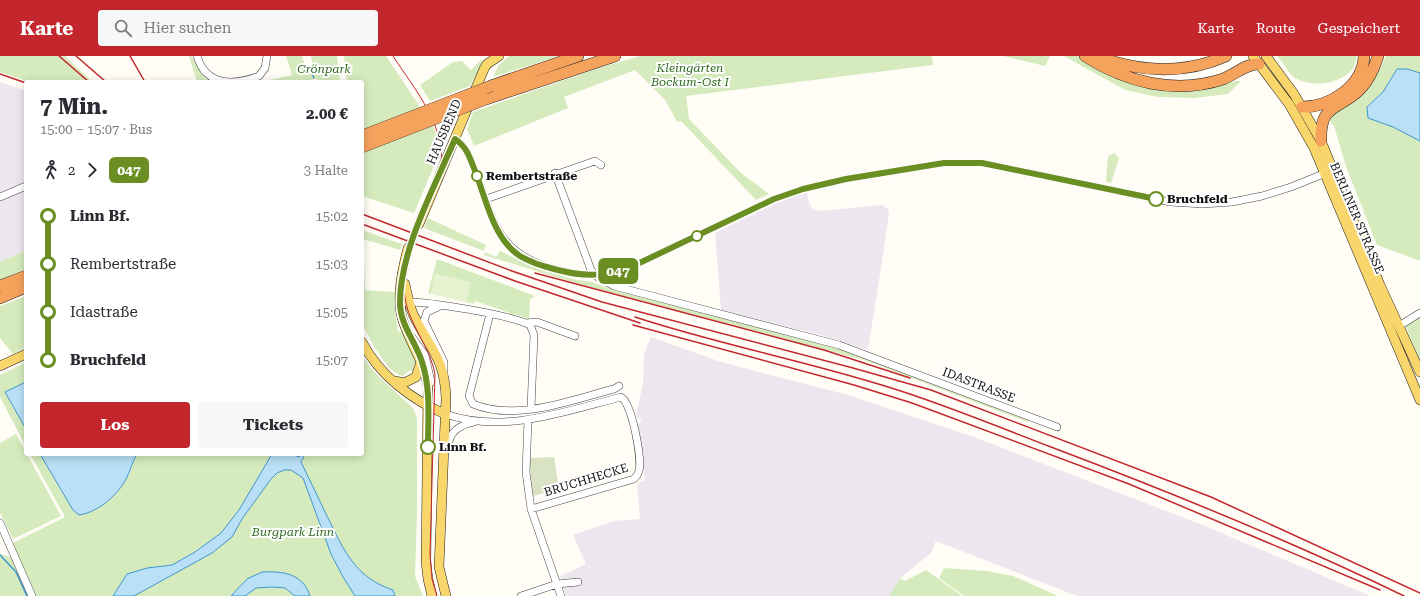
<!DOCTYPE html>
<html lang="de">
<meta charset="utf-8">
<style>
:root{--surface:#fff;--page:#f7f7f7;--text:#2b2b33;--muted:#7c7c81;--accent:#c4262e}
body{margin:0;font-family:"Roboto Serif",serif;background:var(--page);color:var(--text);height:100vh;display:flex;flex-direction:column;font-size:15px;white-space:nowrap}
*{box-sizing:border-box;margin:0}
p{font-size:13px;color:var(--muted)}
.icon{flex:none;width:22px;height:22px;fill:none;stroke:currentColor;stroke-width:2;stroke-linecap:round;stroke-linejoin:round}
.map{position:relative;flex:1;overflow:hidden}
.panel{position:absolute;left:24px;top:24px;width:340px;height:376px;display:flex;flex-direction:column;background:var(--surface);border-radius:4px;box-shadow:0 2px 10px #0003}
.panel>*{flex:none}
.badge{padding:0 8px;border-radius:6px;font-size:14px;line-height:26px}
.map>.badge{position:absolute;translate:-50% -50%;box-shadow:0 0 0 2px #fff}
.legs{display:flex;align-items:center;gap:6px;height:44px;padding:0 16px;font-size:13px}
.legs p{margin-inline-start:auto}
.overview{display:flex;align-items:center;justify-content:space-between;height:68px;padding:0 16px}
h1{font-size:22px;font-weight:700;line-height:30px}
.cta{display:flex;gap:8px;margin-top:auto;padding:8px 16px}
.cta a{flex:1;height:46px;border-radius:4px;background:var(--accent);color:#fff;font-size:16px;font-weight:700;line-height:46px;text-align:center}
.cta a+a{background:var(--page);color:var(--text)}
ul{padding:0 16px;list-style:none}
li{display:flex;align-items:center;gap:14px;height:48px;font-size:15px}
li i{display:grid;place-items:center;width:6px;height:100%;margin:0 5px;background:currentColor}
li i::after{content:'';width:10px;height:10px;margin:-5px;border:3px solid;border-radius:50%;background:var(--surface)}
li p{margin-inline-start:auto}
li:first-child i{background:linear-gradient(#0000 50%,currentColor 0)}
li:last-child i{background:linear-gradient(currentColor 50%,#0000 0)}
header{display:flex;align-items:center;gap:24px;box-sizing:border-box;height:56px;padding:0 20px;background:var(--accent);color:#fff}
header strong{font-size:19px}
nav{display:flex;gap:22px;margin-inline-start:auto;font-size:14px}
.search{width:280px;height:36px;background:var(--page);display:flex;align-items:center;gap:10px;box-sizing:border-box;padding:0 14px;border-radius:4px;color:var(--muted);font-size:15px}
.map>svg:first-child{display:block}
.industrial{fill:#eee6ef}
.green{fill:#d5ebbd}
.cemetery{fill:#d9e3c4}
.pitch{fill:#e6f2cf}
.water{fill:#b9e0f7;stroke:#3f96cf}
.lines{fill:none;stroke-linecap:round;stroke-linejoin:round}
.stream{stroke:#3f96cf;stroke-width:1.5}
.major-tunnel{stroke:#dbdad3;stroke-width:9;stroke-dasharray:9 4.5;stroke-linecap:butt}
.minor-casing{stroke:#444;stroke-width:8}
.major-casing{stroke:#222;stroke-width:10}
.highway-casing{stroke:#222;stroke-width:12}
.minor{stroke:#fff;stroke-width:7}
.major{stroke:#f9d66b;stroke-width:9}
.highway{stroke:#f5a25d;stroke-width:11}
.tram{stroke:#c4262e;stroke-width:1}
.rail{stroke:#c4262e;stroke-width:1.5}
.highway-bridge-casing{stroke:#222;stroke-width:12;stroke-linecap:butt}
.highway-bridge{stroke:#f5a25d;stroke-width:11}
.line-1-casing{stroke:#fff;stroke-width:9}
.line-1{stroke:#6b8e23;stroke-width:6}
.stop-1-dot{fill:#fff;stroke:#6b8e23;stroke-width:2}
.labels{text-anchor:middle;stroke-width:4;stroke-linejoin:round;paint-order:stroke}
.park-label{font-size:12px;font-style:italic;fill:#2f6b1f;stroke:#fff}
.street-label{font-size:12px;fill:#111;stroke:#fff}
.stop-label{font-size:12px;font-weight:bold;fill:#111;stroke:#fff;text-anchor:start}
</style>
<header>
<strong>Karte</strong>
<div class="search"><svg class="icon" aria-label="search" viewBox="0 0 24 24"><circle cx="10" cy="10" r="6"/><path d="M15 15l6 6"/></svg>Hier suchen</div>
<nav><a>Karte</a><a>Route</a><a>Gespeichert</a></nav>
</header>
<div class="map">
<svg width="1420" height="540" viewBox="0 0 1420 540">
<rect width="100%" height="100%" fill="#fffdf5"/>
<path class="industrial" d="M 0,26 L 26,35 L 26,194 L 0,206 Z
M 807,136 L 809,147 L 812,152 L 820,155 L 882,149 L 888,153 L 889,157 L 883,199 L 868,294 L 824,280 L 721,254 L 715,177 L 789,141 Z
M 651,281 L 721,306 L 848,339 L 974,381 L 1200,468 L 1371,540 L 1077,540 L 936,485 L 931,497 L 900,522 L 890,540 L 566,540 L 560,520 L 586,508 L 573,479 L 614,465 L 640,463 L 637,428 L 645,424 L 637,369 L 642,365 L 636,360 L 643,327 L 644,298 Z"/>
<path class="green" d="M 0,0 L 65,0 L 92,26 L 29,26 L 0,16 Z
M 189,0 L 191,0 L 204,22 L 212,26 L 197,26 Z
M 286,0 L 302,0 L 306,12 L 311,15 L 312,6 L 311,0 L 337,0 L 340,26 L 323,26 L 314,22 L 311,26 L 261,26 L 292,19 Z
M 344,0 L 386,0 L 434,72 L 438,86 L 439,98 L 414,157 L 362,140 L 362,26 L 347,26 Z
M 509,0 L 558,0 L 493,21 L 498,10 Z
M 640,0 L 932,0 L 933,9 L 686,40 L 689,63 L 741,117 L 769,138 L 756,144 L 681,65 L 677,66 L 665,44 L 635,14 L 564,41 L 568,52 L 474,90 L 467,73 L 473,56 L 596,13 Z
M 1003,0 L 1050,0 L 1045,10 Z
M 1064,0 L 1078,0 L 1115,22 L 1159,35 L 1204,33 L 1235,25 L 1241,25 L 1228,38 L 1194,42 L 1158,41 L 1125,34 Z
M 1277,0 L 1357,0 C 1356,4 1355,11 1351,15 C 1338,28 1312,32 1295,22 C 1288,17 1283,6 1277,0 Z
M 1386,0 L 1420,0 L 1420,17 L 1407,13 L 1397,13 L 1383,36 L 1367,52 L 1368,62 L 1393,71 L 1420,85 L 1420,205 L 1377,189 L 1347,113 L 1334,70 L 1331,67 L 1330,59 C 1360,40 1371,34 1386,0 Z
M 481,4 L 483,6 L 470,30 L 430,45 L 420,29 L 453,6 L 462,5 L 471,14 Z
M 1114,97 L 1119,102 L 1111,127 L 1106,126 L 1108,100 Z
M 428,162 L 486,189 L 484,195 L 424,172 Z
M 362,174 L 402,188 L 400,194 L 363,183 L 365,234 L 395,236 L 396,260 L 394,260 L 396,261 L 398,275 L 403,277 L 417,303 L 415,319 L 410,314 L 403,320 L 399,319 L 389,312 L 375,292 L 362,268 Z
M 26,194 L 26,213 L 0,224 L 0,206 Z
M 500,195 L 541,214 L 572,223 L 592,226 L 613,234 L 829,289 L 866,301 L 1029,364 L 1028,366 L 864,304 L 589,231 L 484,199 L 485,196 L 496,201 Z
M 437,203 L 535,240 L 530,243 L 529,263 L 514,258 L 513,260 L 510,259 L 510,257 L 475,245 L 474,248 L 466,246 L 470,226 L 435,218 L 431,238 L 428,237 Z
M 26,240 L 26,291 L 13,298 L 0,282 L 0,250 Z
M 1420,260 L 1420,304 L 1405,269 Z
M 362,300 L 376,318 L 413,352 L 417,362 L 417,457 L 415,520 L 423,540 L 0,540 L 0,498 L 19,503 L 13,487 L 65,461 L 30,398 L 40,398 L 65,441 L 129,419 L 130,410 L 137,398 L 362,398 Z
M 26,306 L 26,326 L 5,336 L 26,373 L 26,391 L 0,341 L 0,319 Z
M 16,378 L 61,460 L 13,483 L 0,457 L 0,387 Z
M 944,512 L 987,515 L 1013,520 L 1058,540 L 964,540 L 939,522 Z
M 926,514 L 962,540 L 889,540 L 900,522 L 905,525 Z"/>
<path class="cemetery" d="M 554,401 L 559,433 L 533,440 L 529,402 Z"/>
<path class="pitch" d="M 435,218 L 471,226 L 466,246 L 431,238 Z"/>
<path class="water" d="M 1397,13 L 1407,13 L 1420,17 L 1420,85 L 1393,71 L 1368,62 L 1367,51 L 1383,36 Z
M 26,326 L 26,373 L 5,336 Z
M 40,398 L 137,398 C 132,406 131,413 127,421 C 119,438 99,456 79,459 L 73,454 Z
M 272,398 L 292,398 L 299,401 L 301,398 L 305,398 L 301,406 C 310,425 319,443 328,462 C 344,495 356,522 393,534 L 395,540 L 355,540 L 343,521 L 331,498 L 303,422 L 291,414 L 284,414 L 277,417 L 271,423 L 242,463 L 232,481 L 212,497 L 134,540 L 113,540 L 127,518 L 147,512 L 172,509 L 195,496 L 221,477 L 239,454 Z
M 262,516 C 282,515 303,517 310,540 L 295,540 L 285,532 L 272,531 L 256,532 L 245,540 L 231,540 L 247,523 Z"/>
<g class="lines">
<path class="stream" d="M 311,16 L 314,22
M 0,499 L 16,516 L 27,540"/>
<path class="major-tunnel" d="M 408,192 L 419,168"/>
<defs>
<path id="minor" d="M 197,0 C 206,30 233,30 259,20 L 265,12 L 267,0
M 455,83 C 467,91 470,102 475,115 C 494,165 496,197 554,213 C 584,221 601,221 631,211 L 774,143 L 803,133 L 846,123 L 944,107 L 982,107 L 1170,146 L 1203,148 L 1232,146 L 1262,140 L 1291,131 L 1328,116
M 555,117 L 591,214 L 596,220 L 614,230 L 839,289 L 1057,371
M 0,141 L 26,130
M 486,143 L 595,105 L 601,109
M 405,246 C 427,245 511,259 530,269 L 534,279 L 531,352
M 440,250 L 427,256 L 424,265 L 444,306 L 444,318
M 490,258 L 469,340 L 473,348 C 516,366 571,344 614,333 L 619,330
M 526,267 L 537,266 L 575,280
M 1399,270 L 1420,257
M 412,281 L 425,299 L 431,326
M 445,358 C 504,378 563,356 621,341 C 632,347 642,402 639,415 C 638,419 636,421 634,423 L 531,453
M 528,364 L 526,416 L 531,453 L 561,540
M 448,391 C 449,375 460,369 474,366
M 0,467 L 32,540
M 521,540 L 557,528 L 578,526"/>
<path id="major" d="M 1253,0 L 1289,48 L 1314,92 L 1420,344
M 1266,0 L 1294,38 L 1321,85 L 1380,229 L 1420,316
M 419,168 L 484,13 L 487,8 L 499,0
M 408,192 C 402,215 396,243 403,265 C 411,289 424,305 428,331 L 426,506 L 428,523 L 432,540
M 405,228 C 407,238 409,248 413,258 C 429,292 445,301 446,343 L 439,511 L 446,540
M 362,286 C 379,319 412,344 445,358
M 0,310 L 26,298
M 395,325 L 404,327 L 416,321 L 421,306"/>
<path id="highway" d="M 1085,0 C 1126,26 1175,39 1223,23 C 1234,19 1247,7 1259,8
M 1096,0 C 1138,16 1184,19 1226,0
M 491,30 L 578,0
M 486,43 L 615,0
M 1302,51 C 1330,51 1363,30 1364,0
M 1321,85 C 1320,50 1334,55 1356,37 C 1367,28 1374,13 1378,0
M 0,230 L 26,220
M 0,242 L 26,231"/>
</defs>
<use href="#minor" class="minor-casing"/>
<use href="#major" class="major-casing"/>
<use href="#highway" class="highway-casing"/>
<use href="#minor" class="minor"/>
<use href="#major" class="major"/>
<use href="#highway" class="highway"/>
<path class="tram" d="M 393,0 C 415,34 449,73 440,116 C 437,134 427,151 420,168
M 409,193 C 403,216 401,240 411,262 C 419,281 431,297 435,318 L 430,498 L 432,523 L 437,540"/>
<path class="rail" d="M 59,0 L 89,26
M 76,0 L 106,26
M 130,0 L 145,26
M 0,18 L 26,27
M 362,158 L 512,215 L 602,246 L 853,312 L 931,334 L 1211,441 L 1420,537
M 362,168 L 515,225 L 640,267
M 535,217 L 824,294 L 910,322
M 635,261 C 717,288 802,304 885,330 C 941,347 996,370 1051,391 C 1170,436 1289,484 1404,540
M 633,269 L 854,329 L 912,347 L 1129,428 L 1380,534"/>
<defs>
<path id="highway-bridge" d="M 362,80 L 491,30
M 362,91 L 486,43"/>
</defs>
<use href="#highway-bridge" class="highway-bridge-casing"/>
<use href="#highway-bridge" class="highway-bridge"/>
</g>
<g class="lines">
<defs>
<path id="line-1" d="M 428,391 C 428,363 431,333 422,306 C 416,286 400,269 400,247 C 400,194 434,132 455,83 C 467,91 470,102 475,115 C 486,142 493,183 520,200 C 530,206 542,210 554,213 C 584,221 601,221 631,211 L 774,143 L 803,133 L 846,123 L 944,107 L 982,107 L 1156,143"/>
</defs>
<use href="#line-1" class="line-1-casing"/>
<use href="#line-1" class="line-1"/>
</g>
<g class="stop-1-dot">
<circle cx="477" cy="120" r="5"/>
<circle cx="1156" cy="143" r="7"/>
<circle cx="697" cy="180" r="5"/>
<circle cx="428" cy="391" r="7"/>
</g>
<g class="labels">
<g class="park-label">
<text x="690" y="16">Kleingärten<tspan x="690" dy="14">Bockum-Ost I</tspan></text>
<text x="324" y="17">Crönpark</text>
<text x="293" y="480">Burgpark Linn</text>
</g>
<g class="street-label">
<text transform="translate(444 76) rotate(-67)" y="4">HAUSBEND</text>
<text transform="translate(1357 162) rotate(67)" y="4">BERLINER STRASSE</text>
<text transform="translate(979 329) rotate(21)" y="4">IDASTRASSE</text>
<text transform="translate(586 424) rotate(-17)" y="4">BRUCHHECKE</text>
</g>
<g class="stop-label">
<text x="486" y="124">Rembertstraße</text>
<text x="1167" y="147">Bruchfeld</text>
<text x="439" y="395">Linn Bf.</text>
</g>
</g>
</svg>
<b class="badge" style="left:618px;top:215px;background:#6b8e23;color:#fff">047</b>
<section class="panel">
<div class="overview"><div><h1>7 Min.</h1><p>15:00 – 15:07 · Bus</p></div><b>2.00 €</b></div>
<div class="legs"><svg class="icon" aria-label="walk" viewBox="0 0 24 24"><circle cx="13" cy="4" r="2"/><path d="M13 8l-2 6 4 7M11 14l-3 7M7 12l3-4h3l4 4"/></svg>2<svg class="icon" aria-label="forward" viewBox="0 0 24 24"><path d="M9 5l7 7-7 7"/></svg><b class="badge" style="background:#6b8e23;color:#fff">047</b><p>3 Halte</p></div>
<ul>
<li><i style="color:#6b8e23"></i><b>Linn Bf.</b><p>15:02</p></li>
<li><i style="color:#6b8e23"></i><span>Rembertstraße</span><p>15:03</p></li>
<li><i style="color:#6b8e23"></i><span>Idastraße</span><p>15:05</p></li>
<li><i style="color:#6b8e23"></i><b>Bruchfeld</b><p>15:07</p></li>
</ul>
<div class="cta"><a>Los</a><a>Tickets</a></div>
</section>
</div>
